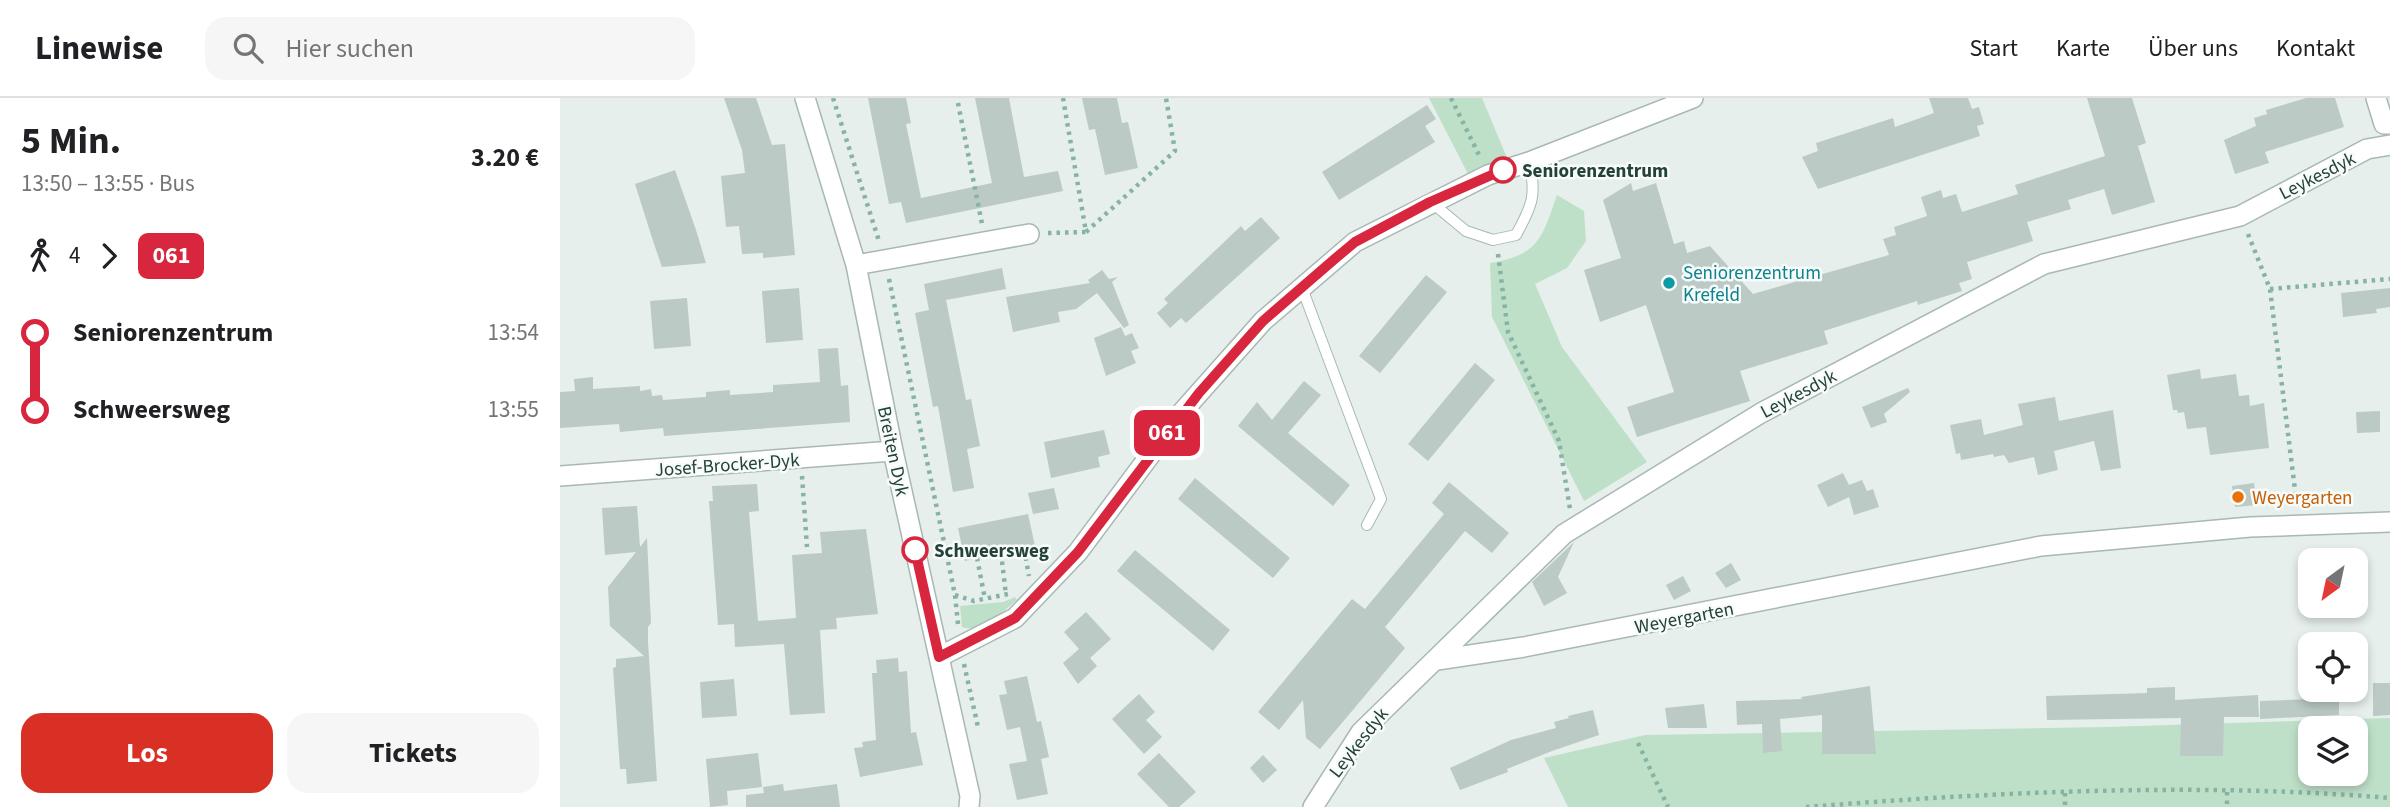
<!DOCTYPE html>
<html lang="de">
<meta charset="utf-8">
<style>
:root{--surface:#fff;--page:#f6f6f6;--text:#202124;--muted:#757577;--line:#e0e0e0;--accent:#d93025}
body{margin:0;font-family:"Source Sans 3",sans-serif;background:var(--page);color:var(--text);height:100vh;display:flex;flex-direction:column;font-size:26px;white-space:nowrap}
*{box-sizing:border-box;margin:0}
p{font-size:23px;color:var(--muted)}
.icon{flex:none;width:38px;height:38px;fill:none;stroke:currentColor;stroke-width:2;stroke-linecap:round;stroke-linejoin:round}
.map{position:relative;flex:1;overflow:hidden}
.drawer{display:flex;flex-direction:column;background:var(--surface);width:560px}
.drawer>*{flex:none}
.badge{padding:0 14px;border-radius:10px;font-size:24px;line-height:46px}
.needle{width:46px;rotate:213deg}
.tools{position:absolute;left:1738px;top:450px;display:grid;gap:14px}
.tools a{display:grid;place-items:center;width:70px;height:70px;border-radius:14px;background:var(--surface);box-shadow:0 4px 10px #0003;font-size:35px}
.map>.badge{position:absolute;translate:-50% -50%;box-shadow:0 0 0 4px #fff}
.legs{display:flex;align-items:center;gap:10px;height:77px;padding:0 21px;font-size:23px}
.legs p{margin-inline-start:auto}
.summary{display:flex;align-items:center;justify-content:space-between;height:119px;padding:0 21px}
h1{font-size:38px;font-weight:700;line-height:52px}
.primary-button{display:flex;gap:14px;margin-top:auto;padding:14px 21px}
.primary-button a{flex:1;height:80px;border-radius:21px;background:var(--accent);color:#fff;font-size:28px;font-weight:700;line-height:80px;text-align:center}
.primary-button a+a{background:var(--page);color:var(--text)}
ul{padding:0 21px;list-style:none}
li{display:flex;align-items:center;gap:24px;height:77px;font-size:26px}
li i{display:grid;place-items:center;width:10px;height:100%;margin:0 9px;background:currentColor}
li i::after{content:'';width:18px;height:18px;margin:-9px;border:5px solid;border-radius:50%;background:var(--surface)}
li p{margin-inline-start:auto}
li:first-child i{background:linear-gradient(#0000 50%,currentColor 0)}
li:last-child i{background:linear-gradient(currentColor 50%,#0000 0)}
header{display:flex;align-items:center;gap:42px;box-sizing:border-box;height:98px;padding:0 35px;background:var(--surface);border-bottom:2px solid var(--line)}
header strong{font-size:33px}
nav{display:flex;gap:38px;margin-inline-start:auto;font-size:24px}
.search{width:490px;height:63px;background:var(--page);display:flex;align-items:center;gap:18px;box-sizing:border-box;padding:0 24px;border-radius:21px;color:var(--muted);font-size:26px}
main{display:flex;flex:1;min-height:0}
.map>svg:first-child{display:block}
.green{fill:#bfe0c8;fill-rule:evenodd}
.building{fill:#bbcac4}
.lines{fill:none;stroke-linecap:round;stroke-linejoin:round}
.service-casing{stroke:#a8b8b2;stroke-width:12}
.minor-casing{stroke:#a8b8b2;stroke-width:22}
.path{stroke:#86b3a5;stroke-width:4.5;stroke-dasharray:3.5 5;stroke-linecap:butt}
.service{stroke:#fff;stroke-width:10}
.minor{stroke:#fff;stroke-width:19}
.line-1-casing{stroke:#fff;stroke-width:16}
.line-1{stroke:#d7263d;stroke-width:10}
.stop-1-dot{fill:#fff;stroke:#d7263d;stroke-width:3.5}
.culture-dot{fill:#0f9aa8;stroke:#f7fbf9;stroke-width:2.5}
.food-dot{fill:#e8710a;stroke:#f7fbf9;stroke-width:2.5}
.labels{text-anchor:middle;stroke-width:5;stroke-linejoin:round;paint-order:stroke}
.stop-label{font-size:19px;font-weight:bold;fill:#24423a;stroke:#f7fbf9;text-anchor:start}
.street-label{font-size:19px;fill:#24423a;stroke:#f7fbf9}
.culture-label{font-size:19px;fill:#0d838f;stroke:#f7fbf9;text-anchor:start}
.food-label{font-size:19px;fill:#c56008;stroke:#f7fbf9;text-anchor:start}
</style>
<header>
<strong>Linewise</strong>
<div class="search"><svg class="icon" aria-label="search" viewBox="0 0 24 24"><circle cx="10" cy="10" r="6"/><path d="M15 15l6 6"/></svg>Hier suchen</div>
<nav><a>Start</a><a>Karte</a><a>Über uns</a><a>Kontakt</a></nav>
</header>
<main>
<section class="drawer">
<div class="summary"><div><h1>5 Min.</h1><p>13:50 – 13:55 · Bus</p></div><b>3.20 €</b></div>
<div class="legs"><svg class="icon" aria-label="walk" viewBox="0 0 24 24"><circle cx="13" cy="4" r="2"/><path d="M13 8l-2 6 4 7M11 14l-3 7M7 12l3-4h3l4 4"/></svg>4<svg class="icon" aria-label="forward" viewBox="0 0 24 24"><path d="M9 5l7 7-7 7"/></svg><b class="badge" style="background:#d7263d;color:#fff">061</b></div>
<ul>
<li><i style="color:#d7263d"></i><b>Seniorenzentrum</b><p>13:54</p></li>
<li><i style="color:#d7263d"></i><b>Schweersweg</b><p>13:55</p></li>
</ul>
<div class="primary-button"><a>Los</a><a>Tickets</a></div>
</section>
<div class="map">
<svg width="1830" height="709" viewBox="0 0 1830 709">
<rect width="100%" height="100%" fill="#e6efeb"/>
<path class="green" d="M 869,0 L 922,0 L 948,62 L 908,76 Z
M 997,97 L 1024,113 L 1026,143 L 1007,170 L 975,186 L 1002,249 L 1087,364 L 1024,403 L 932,219 L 930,165 C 979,157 982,140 997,97 Z
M 455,499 L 457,502 C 442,514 422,536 402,529 L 400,508 L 443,504 Z
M 1830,620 L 1830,709 L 1008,709 L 984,660 L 1085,637 L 1546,629 ZM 1750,630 L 1796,630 L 1796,676 L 1750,676 Z"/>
<path class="building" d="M 164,0 L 196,0 L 212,47 L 225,46 L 235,157 L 203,160 L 203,155 L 182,156 L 179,128 L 166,129 L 161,78 L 185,75 L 182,52 Z
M 308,0 L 346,0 L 351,25 L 346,26 L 361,100 L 432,85 L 415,0 L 449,0 L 464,79 L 498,73 L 503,93 L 346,125 L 341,104 L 329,106 Z
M 522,0 L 557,0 L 562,25 L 568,24 L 578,70 L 545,77 L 535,31 L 529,32 Z
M 1369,0 L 1408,0 L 1412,11 L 1419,9 L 1424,26 L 1417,28 L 1420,38 L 1258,91 L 1242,59 L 1258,53 L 1256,45 L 1333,20 L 1335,29 L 1374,15 Z
M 1527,0 L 1572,0 L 1586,45 L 1578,48 L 1595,104 L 1552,117 L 1544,91 L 1508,102 L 1511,111 L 1467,124 L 1473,143 L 1407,164 L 1412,181 L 1399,185 L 1402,193 L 1358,207 L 1357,203 L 1264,233 L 1268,246 L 1180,273 L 1190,303 L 1077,339 L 1067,309 L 1114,294 L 1086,207 L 1040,224 L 1024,172 L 1061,160 L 1043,102 L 1071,85 L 1073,93 L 1096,85 L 1114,146 L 1124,143 L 1127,155 L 1150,148 L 1193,196 L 1329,157 L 1323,141 L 1336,137 L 1334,129 L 1367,118 L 1361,99 L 1381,92 L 1383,100 L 1396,96 L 1402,114 L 1458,96 L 1455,87 L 1545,58 Z
M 1746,0 L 1775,0 L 1784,29 L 1705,54 L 1709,65 L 1675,76 L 1664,42 L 1696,28 L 1694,20 L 1707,16 L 1706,12 Z
M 867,7 L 876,21 L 865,28 L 875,44 L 779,102 L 762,74 Z
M 115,72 L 136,132 L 146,165 L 102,169 L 93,143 L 75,86 Z
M 701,119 L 720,140 L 626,225 L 621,220 L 610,230 L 597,215 L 608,205 L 604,201 L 681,128 L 685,133 Z
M 442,170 L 446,191 L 386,202 L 406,302 L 411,301 L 420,348 L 407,351 L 414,390 L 393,394 L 378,308 L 373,309 L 355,215 L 369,212 L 364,186 Z
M 542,172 L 549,181 L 558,179 L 552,184 L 569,227 L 564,230 L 537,195 L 516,211 L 498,214 L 500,224 L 453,234 L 446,199 L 530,185 L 528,182 Z
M 866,177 L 887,194 L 820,275 L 799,258 Z
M 239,190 L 243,242 L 206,245 L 202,193 Z
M 1830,190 L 1830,209 L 1816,211 L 1817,215 L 1783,219 L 1781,195 Z
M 127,200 L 131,248 L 94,251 L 90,203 Z
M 561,229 L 565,238 L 572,235 L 579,250 L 571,253 L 576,265 L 546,278 L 534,240 Z
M 278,250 L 281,288 L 288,287 L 290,324 L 104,338 L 103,330 L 60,334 L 59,326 L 0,330 L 0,294 L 15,293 L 14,281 L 33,279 L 33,291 L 80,288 L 80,293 L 91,291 L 92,298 L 102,297 L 103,302 L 146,299 L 146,294 L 170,292 L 170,297 L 213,294 L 213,287 L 260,284 L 258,251 Z
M 915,265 L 935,282 L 868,363 L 848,346 Z
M 1640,271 L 1641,281 L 1676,276 L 1679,298 L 1689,297 L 1690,308 L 1704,305 L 1709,350 L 1650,357 L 1646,329 L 1627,331 L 1624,314 L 1618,315 L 1617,312 L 1613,312 L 1607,277 Z
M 744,283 L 761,297 L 728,335 L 790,387 L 773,408 L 678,328 L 697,304 L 712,322 Z
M 1348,290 L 1350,294 L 1324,316 L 1327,324 L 1311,330 L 1302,309 Z
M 1495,299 L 1499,323 L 1553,312 L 1561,370 L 1541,373 L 1534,343 L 1494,353 L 1498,372 L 1478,377 L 1474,359 L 1449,365 L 1444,357 L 1434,359 L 1433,356 L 1401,362 L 1400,355 L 1396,356 L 1390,327 L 1421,321 L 1424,337 L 1463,327 L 1458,306 Z
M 1820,313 L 1820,334 L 1797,335 L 1796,314 Z
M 544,332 L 550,356 L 538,359 L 540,369 L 491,380 L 484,344 Z
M 1283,375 L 1289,387 L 1302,382 L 1307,393 L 1313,391 L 1319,409 L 1294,417 L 1289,399 L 1268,409 L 1257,387 Z
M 635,380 L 730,460 L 713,480 L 618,401 Z
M 889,384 L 949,435 L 932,455 L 905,433 L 825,529 L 845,550 L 760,651 L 746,640 L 743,602 L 719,632 L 698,614 L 792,501 L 805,511 L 884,416 L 872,405 Z
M 1694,385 L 1697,407 L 1675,409 L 1672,388 Z
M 197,386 L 199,413 L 189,414 L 198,523 L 236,520 L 232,457 L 262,455 L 260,434 L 306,431 L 318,516 L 276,520 L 277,531 L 260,532 L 265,615 L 230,617 L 224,546 L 175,549 L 174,526 L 158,527 L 149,403 L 153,403 L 152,388 Z
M 494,390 L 499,411 L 473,416 L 468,395 Z
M 77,408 L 80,449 L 87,440 L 91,525 L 88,529 L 88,544 L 97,683 L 67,686 L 66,671 L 60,671 L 53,570 L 56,569 L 56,561 L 84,558 L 50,528 L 48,489 L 76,454 L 45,457 L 42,410 Z
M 468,416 L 475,448 L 405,463 L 398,430 Z
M 1014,444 L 998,479 L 1007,495 L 984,508 L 972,484 Z
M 575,452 L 670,532 L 653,553 L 557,473 Z
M 1171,465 L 1181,482 L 1166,490 L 1155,475 Z
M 1123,478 L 1131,493 L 1114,502 L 1106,487 Z
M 526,514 L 551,541 L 530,560 L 537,568 L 518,586 L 503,565 L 519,551 L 504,534 Z
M 338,560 L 339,574 L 347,573 L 351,635 L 356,634 L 363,667 L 300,679 L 294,650 L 303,649 L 302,644 L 316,642 L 312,575 L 317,575 L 316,562 Z
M 467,578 L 477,624 L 481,623 L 489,659 L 481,661 L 488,696 L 457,702 L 449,666 L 467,663 L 460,629 L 447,632 L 439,597 L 447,596 L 444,583 Z
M 174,581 L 177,618 L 142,620 L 140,584 Z
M 1813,585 L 1830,585 L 1830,617 L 1813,618 Z
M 1310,588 L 1316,656 L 1262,656 L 1262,617 L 1220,621 L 1222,653 L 1203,655 L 1202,626 L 1177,627 L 1176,603 L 1242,601 L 1241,599 Z
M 1615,589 L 1615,602 L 1698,597 L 1699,619 L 1664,619 L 1663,658 L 1620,658 L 1621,620 L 1487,622 L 1486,598 L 1587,595 L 1587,590 Z
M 579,596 L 595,614 L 586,622 L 602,639 L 584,656 L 552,621 Z
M 1779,600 L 1779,617 L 1700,621 L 1700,603 Z
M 1144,606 L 1147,630 L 1108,630 L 1105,610 Z
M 1033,612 L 1039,637 L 992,653 L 947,671 L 948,674 L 900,692 L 890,670 L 951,642 L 996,630 L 994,624 L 1009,620 L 1008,618 Z
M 198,655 L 202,689 L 167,693 L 168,707 L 150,709 L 146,661 Z
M 599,655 L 636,694 L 619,709 L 609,709 L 577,676 Z
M 703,657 L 717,672 L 703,685 L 690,670 Z
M 223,686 L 224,693 L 277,686 L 280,709 L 186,709 L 186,697 L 204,695 L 203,689 Z"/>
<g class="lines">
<defs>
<path id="service" d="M 871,104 L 906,133 L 933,142 L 956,137 C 972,108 977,97 969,64
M 742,190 L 821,401 L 807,427"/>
<path id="minor" d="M 245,0 L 296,167 L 333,353 L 410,698 L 409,709
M 1816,0 L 1824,26 L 1830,26
M 296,167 L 469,136
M 0,378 L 333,353
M 379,559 L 455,520 L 518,454 L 623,313 L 703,223 L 795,144 L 928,77 L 969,64 L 1133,0
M 877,562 L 964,549 L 1481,448 L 1690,429 L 1830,424
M 753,709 L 801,634 L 1004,436 L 1201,315 L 1484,166 L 1680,118 L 1807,51 L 1830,47"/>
</defs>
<use href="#service" class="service-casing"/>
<use href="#minor" class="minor-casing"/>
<path class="path" d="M 273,0 L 319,143
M 503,0 L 526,134 L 615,53 L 606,0
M 891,0 L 920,59
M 398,5 L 422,126
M 488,135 L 526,134
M 1688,136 L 1710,191 L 1737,408
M 938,156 L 948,234 L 999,343 L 1010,411
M 329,181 L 395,497 L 398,526
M 1710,191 L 1830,181
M 242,378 L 247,449
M 464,451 L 469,478
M 441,455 L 446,497
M 417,460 L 425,501
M 395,497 L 414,503 L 448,496
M 404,566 L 418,629
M 1078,645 L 1108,709
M 1667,694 L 1667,709
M 1505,695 L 1505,709
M 1246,709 C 1436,694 1639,684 1830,700"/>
<use href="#service" class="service"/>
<use href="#minor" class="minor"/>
</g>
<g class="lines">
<defs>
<path id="line-1" d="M 355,452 L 379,559 L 455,520 L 518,454 L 639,295 L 703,223 L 777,159 L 795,144 L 870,104 L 943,72"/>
</defs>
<use href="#line-1" class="line-1-casing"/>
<use href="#line-1" class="line-1"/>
</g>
<g class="stop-1-dot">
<circle cx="943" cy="72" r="12"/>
<circle cx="355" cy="452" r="12"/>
</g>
<circle class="culture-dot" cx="1109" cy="185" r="7"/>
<circle class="food-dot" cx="1678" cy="399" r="7"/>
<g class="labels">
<g class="stop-label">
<text x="962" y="79">Seniorenzentrum</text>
<text x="374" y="459">Schweersweg</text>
</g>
<g class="street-label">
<text transform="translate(1757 77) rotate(-27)" y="7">Leykesdyk</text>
<text transform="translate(1238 295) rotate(-28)" y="7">Leykesdyk</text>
<text transform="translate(334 353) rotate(78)" y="7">Breiten Dyk</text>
<text transform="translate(167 366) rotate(-4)" y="7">Josef-Brocker-Dyk</text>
<text transform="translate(1124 519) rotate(-11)" y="7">Weyergarten</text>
<text transform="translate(798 644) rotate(-52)" y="7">Leykesdyk</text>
</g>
<g class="culture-label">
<text x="1123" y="181">Seniorenzentrum<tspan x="1123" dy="22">Krefeld</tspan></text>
</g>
<g class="food-label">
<text x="1692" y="406">Weyergarten</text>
</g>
</g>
</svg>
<div class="tools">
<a><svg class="needle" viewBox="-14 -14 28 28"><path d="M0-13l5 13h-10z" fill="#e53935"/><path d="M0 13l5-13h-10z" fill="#757577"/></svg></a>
<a><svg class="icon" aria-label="locate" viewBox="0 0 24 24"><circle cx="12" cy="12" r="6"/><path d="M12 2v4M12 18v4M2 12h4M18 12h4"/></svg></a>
<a><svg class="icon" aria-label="layers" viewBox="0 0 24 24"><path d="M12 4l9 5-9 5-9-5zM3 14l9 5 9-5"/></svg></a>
</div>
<b class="badge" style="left:607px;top:335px;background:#d7263d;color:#fff">061</b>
</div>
</main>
